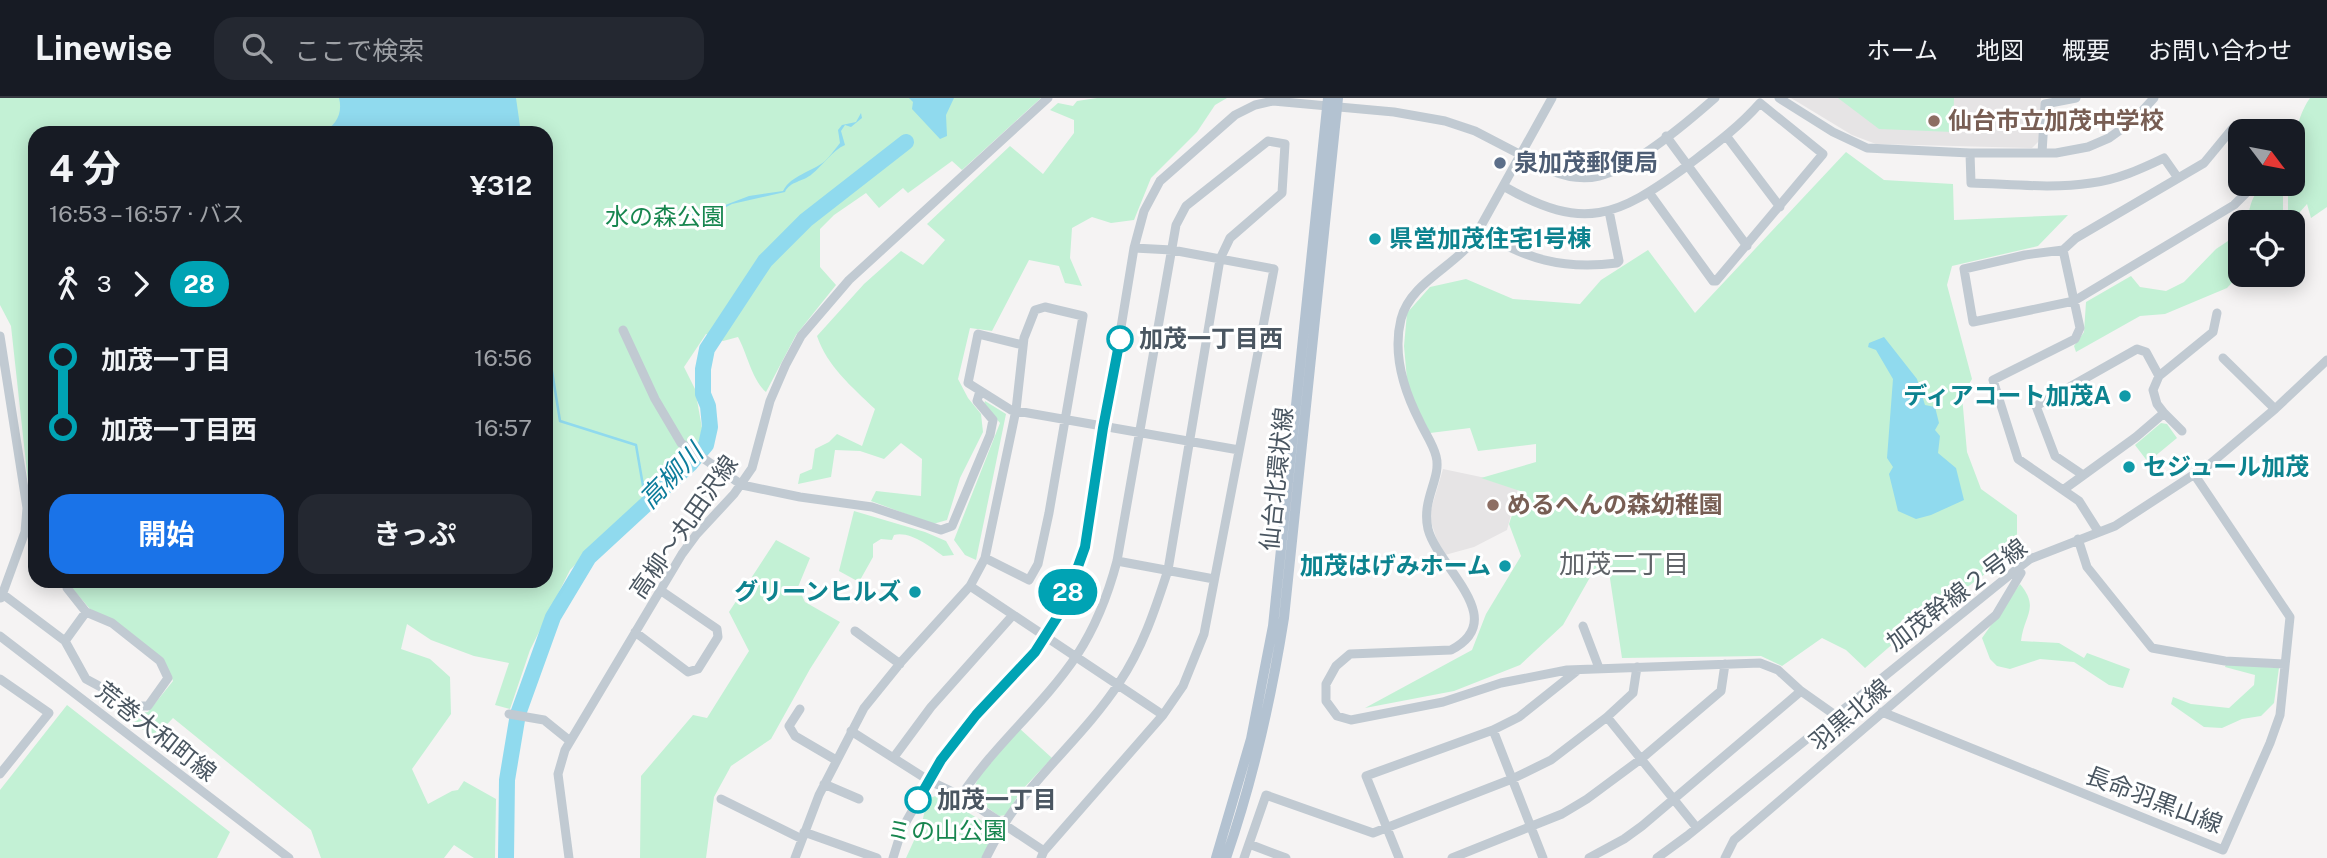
<!DOCTYPE html>
<html lang="ja">
<meta charset="utf-8">
<style>
:root{--surface:#171b24;--page:#242831;--text:#f1f3f6;--muted:#9ea1a6;--line:#363941;--accent:#1a73e8}
body{margin:0;font-family:"Public Sans","Noto Sans JP",sans-serif;background:var(--page);color:var(--text);height:100vh;display:flex;flex-direction:column;font-size:26px;white-space:nowrap}
*{box-sizing:border-box;margin:0}
p{font-size:23px;color:var(--muted)}
.icon{flex:none;width:38px;height:38px;fill:none;stroke:currentColor;stroke-width:2;stroke-linecap:round;stroke-linejoin:round}
.map{position:relative;flex:1;overflow:hidden}
.side{position:absolute;left:28px;top:28px;width:525px;height:462px;display:flex;flex-direction:column;background:var(--surface);border-radius:21px;box-shadow:0 4px 18px #0003}
.side>*{flex:none}
.badge{padding:0 14px;border-radius:23px;font-size:24px;line-height:46px}
.needle{width:46px;rotate:122deg}
.tools{position:absolute;left:2228px;top:21px;display:grid;gap:14px}
.tools a{display:grid;place-items:center;width:77px;height:77px;border-radius:14px;background:var(--surface);box-shadow:0 4px 18px #0003;font-size:35px}
.map>.badge{position:absolute;translate:-50% -50%;box-shadow:0 0 0 4px #fff}
.legs{display:flex;align-items:center;gap:10px;height:77px;padding:0 21px;font-size:23px}
.legs p{margin-inline-start:auto}
.summary{display:flex;align-items:center;justify-content:space-between;height:119px;padding:0 21px}
h1{font-size:38px;font-weight:700;line-height:52px}
.primary-button{display:flex;gap:14px;margin-top:auto;padding:14px 21px}
.primary-button a{flex:1;height:80px;border-radius:21px;background:var(--accent);color:#fff;font-size:28px;font-weight:700;line-height:80px;text-align:center}
.primary-button a+a{background:var(--page);color:var(--text)}
ul{padding:0 21px;list-style:none}
li{display:flex;align-items:center;gap:24px;height:70px;font-size:26px}
li i{display:grid;place-items:center;width:10px;height:100%;margin:0 9px;background:currentColor}
li i::after{content:'';width:18px;height:18px;margin:-9px;border:5px solid;border-radius:50%;background:var(--surface)}
li p{margin-inline-start:auto}
li:first-child i{background:linear-gradient(#0000 50%,currentColor 0)}
li:last-child i{background:linear-gradient(currentColor 50%,#0000 0)}
header{display:flex;align-items:center;gap:42px;box-sizing:border-box;height:98px;padding:0 35px;background:var(--surface);border-bottom:2px solid var(--line)}
header strong{font-size:33px}
nav{display:flex;gap:38px;margin-inline-start:auto;font-size:24px}
.search{width:490px;height:63px;background:var(--page);display:flex;align-items:center;gap:18px;box-sizing:border-box;padding:0 24px;border-radius:21px;color:var(--muted);font-size:26px}
.map>svg:first-child{display:block}
.education{fill:#e6e4e5}
.green{fill:#c3f1d5}
.water{fill:#90daee}
.lines{fill:none;stroke-linecap:round;stroke-linejoin:round}
.stream{stroke:#90daee;stroke-width:2.5}
.river{stroke:#90daee;stroke-width:16}
.minor{stroke:#c1cad2;stroke-width:9}
.major{stroke:#b3c2d1;stroke-width:10}
.line-1-casing{stroke:#fff;stroke-width:16}
.line-1{stroke:#00a3b4;stroke-width:10}
.education-dot{fill:#8d6e63;stroke:#fff;stroke-width:2.5}
.service-dot{fill:#5c6f8a;stroke:#fff;stroke-width:2.5}
.culture-dot{fill:#0f9aa8;stroke:#fff;stroke-width:2.5}
.stop-1-dot{fill:#fff;stroke:#00a3b4;stroke-width:3.5}
.labels{text-anchor:middle;stroke-width:6;stroke-linejoin:round;paint-order:stroke}
.education-label{font-size:24px;font-weight:bold;fill:#785e54;stroke:#fff;text-anchor:start}
.service-label{font-size:24px;font-weight:bold;fill:#4e5e75;stroke:#fff;text-anchor:start}
.park-label{font-size:24px;fill:#17864f;stroke:#fff}
.culture-label{font-size:24px;font-weight:bold;fill:#0d838f;stroke:#fff;text-anchor:end}
.stop-label{font-size:24px;font-weight:bold;fill:#4a5661;stroke:#fff;text-anchor:start}
.street-label{font-size:24px;fill:#4a5661;stroke:#fff}
.water-label{font-size:26px;font-style:italic;fill:#0c7c9b;stroke:#fff}
.neighbourhood-label{font-size:26px;fill:#5f6368;stroke:#fff}
</style>
<header>
<strong>Linewise</strong>
<div class="search"><svg class="icon" aria-label="search" viewBox="0 0 24 24"><circle cx="10" cy="10" r="6"/><path d="M15 15l6 6"/></svg>ここで検索</div>
<nav><a>ホーム</a><a>地図</a><a>概要</a><a>お問い合わせ</a></nav>
</header>
<div class="map">
<svg width="2327" height="760" viewBox="0 0 2327 760">
<rect width="100%" height="100%" fill="#f5f3f3"/>
<path class="education" d="M 1791,0 L 2041,0 L 2039,43 L 2032,50 L 1876,46 L 1852,37 Z
M 1443,371 L 1519,387 L 1507,432 L 1474,449 L 1445,457 L 1438,445 L 1429,418 Z"/>
<path class="green" d="M 0,0 L 1041,0 L 962,72 L 952,63 L 908,95 L 903,90 L 879,110 L 866,95 L 834,117 L 820,131 L 820,169 L 836,187 L 796,237 L 766,294 C 752,282 747,255 738,239 L 723,243 L 706,236 L 684,269 L 695,291 L 702,330 L 699,345 L 688,359 L 645,397 L 570,472 L 530,552 L 510,611 L 495,607 L 509,565 L 474,558 L 431,542 L 407,526 L 401,551 L 430,561 L 450,579 L 451,616 L 412,671 L 428,706 L 452,693 L 458,692 L 464,683 L 496,701 L 495,760 L 474,760 L 454,747 L 444,760 L 321,760 L 311,732 L 173,620 L 154,640 L 103,602 L 107,598 L 139,615 L 148,614 L 173,583 L 163,560 L 90,511 L 71,489 L 72,483 L 546,483 L 546,35 L 35,35 L 34,405 L 30,402 L 11,228 L 0,207 Z
M 1097,0 L 1227,0 L 1215,7 L 1197,34 L 1151,80 L 1134,122 L 1111,125 L 1092,119 L 1072,130 L 1070,160 L 1082,188 L 1065,185 L 1059,168 L 1029,162 L 992,233 L 970,230 L 958,281 L 968,300 L 981,316 L 983,334 L 960,380 L 947,422 L 933,426 L 871,403 L 876,393 L 921,398 L 922,361 L 901,345 L 884,361 L 860,353 L 835,352 L 831,379 L 798,386 L 800,376 L 812,371 L 815,351 L 829,344 L 837,336 L 862,348 L 875,311 C 852,289 827,268 817,238 L 864,186 L 901,153 L 923,167 L 945,142 L 927,126 L 1010,48 L 1043,76 L 1074,35 L 1074,22 L 1050,12 L 1058,5 L 1073,8 L 1077,3 Z
M 1838,0 L 1954,0 L 1953,34 L 1879,31 Z
M 2310,0 L 2327,0 L 2327,109 L 2311,120 L 2307,106 L 2291,124 L 2288,124 L 2288,86 L 2292,86 C 2292,58 2293,24 2310,0 Z
M 1846,54 L 1884,82 L 1953,86 L 1954,122 L 2068,117 L 2038,148 L 1952,168 L 1947,187 L 1972,281 L 1962,298 L 1967,354 L 1981,391 L 2017,417 L 2017,452 L 1903,537 L 1865,570 L 1846,552 L 1822,540 L 1782,568 L 1761,558 L 1622,560 L 1609,474 L 1593,474 L 1563,527 L 1520,567 L 1454,593 L 1365,610 L 1472,552 L 1486,516 L 1521,458 L 1509,426 L 1520,393 L 1481,380 L 1536,364 L 1536,346 L 1478,353 L 1470,330 L 1430,335 L 1408,293 L 1404,248 L 1407,215 L 1430,189 L 1466,181 L 1513,201 L 1580,206 L 1601,182 L 1648,152 L 1695,215 Z
M 2266,86 L 2276,86 L 2283,92 L 2283,124 L 2248,124 C 2249,109 2252,95 2266,86 Z
M 2240,135 L 2240,176 L 2227,190 L 2165,216 L 2140,218 L 2076,254 L 2074,248 L 2084,234 L 2086,204 L 2131,178 L 2140,189 L 2166,193 L 2184,184 L 2216,151 Z
M 985,303 L 1006,316 L 976,462 L 965,457 L 954,442 L 1000,325 L 984,306 Z
M 2161,325 L 2167,326 L 2177,340 L 2148,364 L 2135,347 Z
M 854,413 L 925,434 L 946,443 L 954,457 L 943,458 C 930,449 911,433 894,437 L 892,442 L 881,441 L 873,446 L 873,459 L 859,484 L 839,473 Z
M 776,442 L 810,460 L 798,489 L 805,504 L 840,524 L 810,571 L 771,641 L 731,668 L 714,699 L 706,760 L 640,760 L 641,678 L 693,617 L 707,620 L 749,553 L 729,514 Z
M 2020,486 C 2040,510 2024,517 2021,543 L 2059,545 L 2084,560 L 2087,555 L 2130,571 L 2123,590 L 2109,587 L 2074,564 L 2040,561 L 2010,571 L 1997,568 L 1990,561 L 1982,540 Z
M 2226,566 L 2279,570 L 2274,605 L 2261,618 L 2242,621 L 2222,630 L 2204,629 L 2171,606 L 2173,599 L 2191,606 L 2229,610 L 2254,587 L 2255,577 L 2225,569 Z
M 67,607 L 230,734 L 217,760 L 0,760 L 0,692 Z
M 1019,630 L 1052,660 L 1021,693 L 1006,717 L 999,718 L 970,697 L 981,675 Z
M 938,697 L 996,731 L 982,760 L 906,760 L 922,725 L 926,707 L 930,700 Z"/>
<path class="water" d="M 339,0 L 516,0 L 521,35 L 321,35 C 336,28 343,16 339,0 Z
M 909,0 L 954,0 L 946,17 L 947,38 L 940,41 L 912,11 L 913,4 Z
M 861,15 L 862,20 L 851,29 L 845,27 L 841,33 L 845,47 C 833,52 822,68 812,76 C 803,84 790,83 785,94 L 732,106 L 693,126 L 691,123 L 685,122 L 686,116 L 693,113 L 707,114 L 749,98 L 783,93 C 791,77 812,74 825,63 C 830,58 835,51 840,45 L 838,32 L 842,27 L 856,24 Z
M 1884,239 L 1917,281 L 1925,307 L 1935,309 L 1939,325 L 1935,332 L 1940,338 L 1938,355 L 1956,370 L 1964,402 L 1931,417 L 1916,421 L 1898,413 L 1889,376 L 1893,369 L 1887,360 L 1893,281 L 1876,252 L 1868,249 L 1869,245 Z"/>
<g class="lines">
<path class="stream" d="M 546,263 L 551,267 L 560,323 L 636,347 L 646,405"/>
<path class="river" d="M 506,760 L 507,682 L 518,616 L 553,519 L 589,459 L 691,365 L 706,347 L 710,329 L 708,308 L 703,296 L 703,271 L 707,251 L 765,163 L 806,122 L 906,44"/>
<path class="minor" d="M 1552,0 L 1472,144 C 1451,170 1410,186 1401,221 C 1392,257 1404,293 1420,324 C 1425,335 1433,346 1436,358 C 1442,380 1421,401 1428,431 C 1438,470 1511,521 1451,552 L 1350,556 L 1336,568 L 1326,586 L 1326,603 L 1337,618 L 1351,622 L 1443,604 L 1501,585 L 1567,572 L 1760,565 L 1778,572 L 1801,593 L 1835,617
M 1779,0 L 1833,34 L 1867,50 L 1970,55 L 2056,55 L 2088,49 L 2109,40 L 2134,22 L 2154,0
M 2240,37 L 2232,31 L 2204,65 L 2076,140 L 2063,152 L 2025,157 L 1964,171 L 1973,224 L 2074,203 L 2234,107 L 2255,86
M 1666,38 L 1747,148
M 1727,39 L 1780,109
M 1970,55 L 1971,85 C 2010,86 2052,91 2091,85 C 2117,82 2141,71 2164,60 L 2178,80
M 2042,55 L 2045,6 L 2076,0
M 1505,89 C 1584,134 1617,119 1687,68 C 1713,48 1738,30 1760,5 L 1823,56 L 1716,183 L 1713,183 L 1650,96
M 1479,133 C 1526,161 1562,172 1617,165 L 1619,163 L 1609,113
M 2063,152 L 2080,230 L 2075,241 L 1993,282 L 2018,361 L 2063,392
M 623,232 L 655,301 L 681,345 L 742,387 L 800,399 L 872,409 L 941,432 L 952,428 L 990,337 L 993,322 L 977,303 L 980,293
M 0,238 L 27,410 L 25,434 L 1,500
M 1023,247 L 978,236 L 968,285 L 1011,312 L 1239,352
M 2223,260 L 2275,311
M 2159,278 L 2213,234 L 2217,215
M 2083,377 L 2055,358 L 2036,308 L 2137,251 L 2146,254 L 2159,278 L 2153,292 L 2157,306 L 2164,315
M 2098,433 L 2079,403 L 2063,392 L 2136,339 L 2164,315 L 2182,333
M 2078,441 L 2087,469 L 2152,550 L 2225,563 L 2284,566
M 1117,463 L 1214,481
M 970,488 L 1163,617
M 0,494 L 65,543 L 86,581 L 136,608 L 148,608 L 168,580 L 160,563 L 112,525 L 86,514 L 67,490 L 68,483
M 1583,528 L 1599,570
M 855,533 L 900,566
M 635,534 L 688,574 L 698,571 L 718,539 L 717,531 L 660,492
M 0,538 L 289,760
M 65,543 L 86,514
M 0,581 L 49,615 L 0,676
M 800,611 L 789,628 L 795,638 L 836,662
M 1882,614 L 2223,752 L 2270,645 L 2280,617 L 2290,519 L 2194,376
M 509,616 L 544,622 L 570,643
M 1607,619 L 1697,730
M 1493,632 L 1543,760
M 851,633 L 928,682 L 961,698 L 1044,753
M 894,659 L 931,609 L 1013,517
M 824,686 L 859,701
M 961,698 C 994,647 1043,608 1077,557 C 1096,528 1108,497 1117,463 L 1176,127 L 1186,108 L 1268,43 L 1285,46 L 1282,95 L 1230,140 L 1220,161 L 1168,472 C 1155,512 1142,551 1119,585 C 1088,632 1045,669 1013,713 C 1002,728 994,744 986,760
M 721,701 L 802,741
M 804,734 L 877,760
M 1249,746 L 1286,760
M 569,760 L 558,676 L 565,652 L 682,456 L 696,437 L 734,396 L 752,370 L 770,303 L 786,266 L 801,238 L 849,182 L 1048,0
M 795,760 L 819,697 L 864,610 L 902,563 L 970,488 L 985,460 L 1016,312 L 1024,240 L 1035,212 L 1045,209 L 1083,218 L 1049,415 L 1038,466 L 1029,482 L 985,460
M 893,760 L 902,731 L 941,662 L 976,617 L 1036,554 L 1063,510 L 1085,449 L 1134,150 L 1144,113 L 1160,83 L 1235,17 L 1255,7 L 1273,3 L 1394,14 L 1445,23 L 1475,33 L 1552,73 C 1567,79 1582,82 1599,78 C 1632,71 1689,23 1715,0
M 1041,760 L 1044,753 L 1163,617 L 1183,588 L 1204,536 L 1274,171 L 1172,152 L 1134,150
M 1244,760 L 1266,697 L 1373,735 L 1512,681 L 1551,662 L 1607,619 L 1633,595 L 1637,569
M 1399,760 L 1366,678 L 1493,632 L 1519,619 L 1578,572
M 1452,760 L 1562,716 L 1587,701 L 1641,661 L 1721,593 L 1725,566
M 1589,760 L 1624,741 L 1642,728 L 1801,593
M 1657,760 L 1687,738 L 2017,471 L 2030,461 L 2115,428 L 2210,366 L 2275,311 L 2327,262
M 1725,760 L 1734,742 L 1996,517 L 2021,475 L 2017,471"/>
<path class="major" d="M 1216,760 L 1251,641 L 1273,528 L 1328,0
M 1226,760 C 1253,682 1271,602 1284,520 L 1338,0"/>
</g>
<g class="lines">
<defs>
<path id="line-1" d="M 918,702 L 941,662 L 976,617 L 1035,554 L 1063,510 L 1085,449 L 1103,330 L 1120,241"/>
</defs>
<use href="#line-1" class="line-1-casing"/>
<use href="#line-1" class="line-1"/>
</g>
<g class="education-dot">
<circle cx="1934" cy="23" r="7"/>
<circle cx="1493" cy="407" r="7"/>
</g>
<circle class="service-dot" cx="1500" cy="65" r="7"/>
<g class="culture-dot">
<circle cx="1375" cy="141" r="7"/>
<circle cx="2125" cy="298" r="7"/>
<circle cx="2129" cy="369" r="7"/>
<circle cx="1505" cy="468" r="7"/>
<circle cx="915" cy="494" r="7"/>
</g>
<g class="stop-1-dot">
<circle cx="1120" cy="241" r="12"/>
<circle cx="918" cy="702" r="12"/>
</g>
<g class="labels">
<g class="education-label">
<text x="1948" y="31">仙台市立加茂中学校</text>
<text x="1507" y="415">めるへんの森幼稚園</text>
</g>
<g class="service-label">
<text x="1514" y="73">泉加茂郵便局</text>
</g>
<g class="park-label">
<text x="665" y="127">水の森公園</text>
<text x="947" y="741">ミの山公園</text>
</g>
<g class="culture-label">
<text x="1389" y="149" text-anchor="start">県営加茂住宅1号棟</text>
<text x="2111" y="306">ディアコート加茂A</text>
<text x="2143" y="377" text-anchor="start">セジュール加茂</text>
<text x="1491" y="476">加茂はげみホーム</text>
<text x="901" y="502">グリーンヒルズ</text>
</g>
<g class="stop-label">
<text x="1139" y="249">加茂一丁目西</text>
<text x="937" y="710">加茂一丁目</text>
</g>
<g class="street-label">
<text transform="translate(1277 381) rotate(-84)" y="8">仙台北環状線</text>
<text transform="translate(684 429) rotate(-55)" y="8">高柳～丸田沢線</text>
<text transform="translate(1957 497) rotate(-37)" y="8">加茂幹線２号線</text>
<text transform="translate(1850 617) rotate(-40)" y="8">羽黒北線</text>
<text transform="translate(156 634) rotate(38)" y="8">荒巻大和町線</text>
<text transform="translate(2154 702) rotate(21)" y="8">長命羽黒山線</text>
</g>
<g class="water-label">
<text transform="translate(671 378) rotate(-46)" y="9">高柳川</text>
</g>
<g class="neighbourhood-label">
<text x="1624" y="475">加茂二丁目</text>
</g>
</g>
</svg>
<div class="tools">
<a><svg class="needle" viewBox="-14 -14 28 28"><path d="M0-13l5 13h-10z" fill="#e53935"/><path d="M0 13l5-13h-10z" fill="#9ea1a6"/></svg></a>
<a><svg class="icon" aria-label="locate" viewBox="0 0 24 24"><circle cx="12" cy="12" r="6"/><path d="M12 2v4M12 18v4M2 12h4M18 12h4"/></svg></a>
</div>
<b class="badge" style="left:1068px;top:494px;background:#00a3b4;color:#fff">28</b>
<section class="side">
<div class="summary"><div><h1>4 分</h1><p>16:53 – 16:57 · バス</p></div><b>¥312</b></div>
<div class="legs"><svg class="icon" aria-label="walk" viewBox="0 0 24 24"><circle cx="13" cy="4" r="2"/><path d="M13 8l-2 6 4 7M11 14l-3 7M7 12l3-4h3l4 4"/></svg>3<svg class="icon" aria-label="forward" viewBox="0 0 24 24"><path d="M9 5l7 7-7 7"/></svg><b class="badge" style="background:#00a3b4;color:#fff">28</b></div>
<ul>
<li><i style="color:#00a3b4"></i><b>加茂一丁目</b><p>16:56</p></li>
<li><i style="color:#00a3b4"></i><b>加茂一丁目西</b><p>16:57</p></li>
</ul>
<div class="primary-button"><a>開始</a><a>きっぷ</a></div>
</section>
</div>
